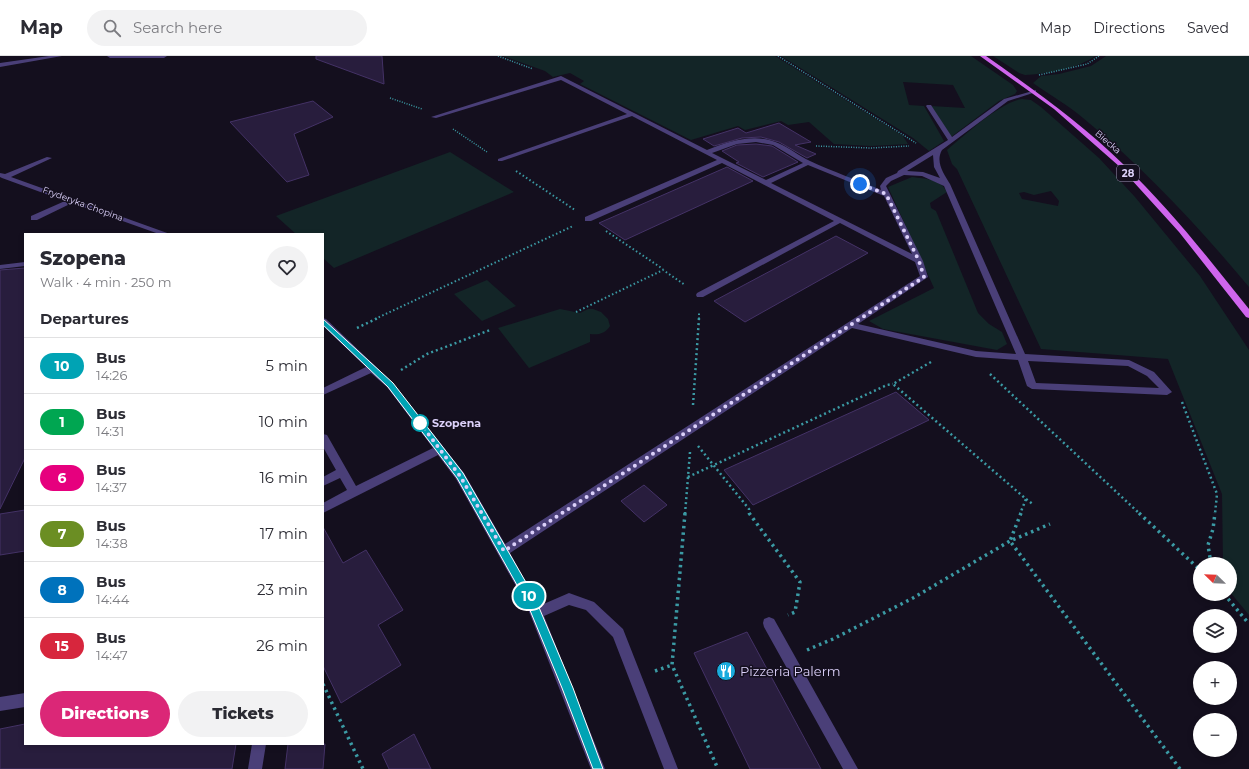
<!DOCTYPE html>
<meta charset="utf-8">
<style>
:root{--surface:#fff;--page:#f2f2f3;--text:#2b2b33;--muted:#7c7c81;--line:#e1e1e2;--accent:#db2777}
body{margin:0;font-family:Montserrat,sans-serif;background:var(--page);color:var(--text);height:100vh;display:flex;flex-direction:column;font-size:15px;white-space:nowrap}
*{box-sizing:border-box;margin:0}
p{font-size:13px;color:var(--muted)}
.icon{flex:none;width:22px;height:22px;fill:none;stroke:currentColor;stroke-width:2;stroke-linecap:round;stroke-linejoin:round}
.map{position:relative;flex:1;overflow:hidden}
.details{position:absolute;left:24px;top:177px;width:300px;height:512px;display:flex;flex-direction:column;background:var(--surface);border-radius:0px;box-shadow:0 2px 6px #0003}
.details>*{flex:none}
.badge{padding:0 8px;border-radius:13px;font-size:14px;line-height:26px}
.needle{width:26px;rotate:293deg}
.fabs{position:absolute;left:1193px;top:501px;display:grid;gap:8px}
.fabs a{display:grid;place-items:center;width:44px;height:44px;border-radius:50%;background:var(--surface);box-shadow:0 2px 6px #0003;font-size:20px}
.you{position:absolute;width:20px;height:20px;margin:-10px;border:3px solid #fff;border-radius:50%;background:#1a73e8;box-shadow:0 0 0 6px #1a73e833}
.map>.badge{position:absolute;translate:-50% -50%;box-shadow:0 0 0 2px #fff}
h2{padding:0 16px;font-size:15px;line-height:36px}
.round{display:grid;place-items:center;flex:none;width:42px;height:42px;border-radius:21px;background:var(--page)}
.summary{display:flex;align-items:center;justify-content:space-between;height:68px;padding:0 16px}
h1{font-size:19px;font-weight:800;line-height:30px}
.primary-button{display:flex;gap:8px;margin-top:auto;padding:8px 16px}
.primary-button a{flex:1;height:46px;border-radius:24px;background:var(--accent);color:#fff;font-size:16px;font-weight:800;line-height:46px;text-align:center}
.primary-button a+a{background:var(--page);color:var(--text)}
ul{padding:0;list-style:none}
li{display:flex;align-items:center;gap:12px;height:56px;padding:0 16px;border-top:1px solid var(--line)}
li div{flex:1}
li b{display:block;font-size:15px}
li em{font-style:normal}
li .badge{min-width:44px;font-weight:700;text-align:center}
header{display:flex;align-items:center;gap:24px;box-sizing:border-box;height:56px;padding:0 20px;background:var(--surface);border-bottom:1px solid var(--line)}
header strong{font-size:19px}
nav{display:flex;gap:22px;margin-inline-start:auto;font-size:14px}
.search{width:280px;height:36px;background:var(--page);display:flex;align-items:center;gap:10px;box-sizing:border-box;padding:0 14px;border-radius:22px;color:var(--muted);font-size:15px}
.map>svg:first-child{display:block}
.green{fill:#132527;fill-rule:evenodd}
.building{fill:#281d3d;stroke:#443266}
.lines{fill:none;stroke-linecap:round;stroke-linejoin:round}
.path-far3{stroke:#3b9aa4;stroke-width:1.5;stroke-dasharray:1 1.5;stroke-linecap:butt}
.path-far2{stroke:#3b9aa4;stroke-width:2;stroke-dasharray:1.5 2.5;stroke-linecap:butt}
.path-far1{stroke:#3b9aa4;stroke-width:2.5;stroke-dasharray:2 3;stroke-linecap:butt}
.path{stroke:#3b9aa4;stroke-width:3.5;stroke-dasharray:2.5 4;stroke-linecap:butt}
.minor{fill:#4a3f78;fill-rule:evenodd}
.major{fill:#cf65ed;fill-rule:evenodd}
.line{fill:#00a3b4;stroke:#fff}
.walk{stroke:#dcd1fa;stroke-width:4;stroke-dasharray:0 7.2}
.stop-dot{fill:#fff;stroke:#00a3b4;stroke-width:2}
.labels{text-anchor:middle;stroke-width:3;stroke-linejoin:round;paint-order:stroke}
.far-street-label{font-size:9px;fill:#dcd1fa;stroke:#140f1e}
.shield{fill:#140f1e;stroke:#a097b8;stroke-width:1}
.shield-label{font-size:10px;font-weight:bold;fill:#dcd1fa}
.stop-label{font-size:11px;font-weight:bold;fill:#dcd1fa;stroke:#140f1e;text-anchor:start}
.near-poi-label{font-size:13px;fill:#dcd1fa;stroke:#140f1e;text-anchor:start}
</style>
<header>
<strong>Map</strong>
<div class="search"><svg class="icon" aria-label="search" viewBox="0 0 24 24"><circle cx="10" cy="10" r="6"/><path d="M15 15l6 6"/></svg>Search here</div>
<nav><a>Map</a><a>Directions</a><a>Saved</a></nav>
</header>
<div class="map">
<svg width="1249" height="713" viewBox="0 0 1249 713">
<rect width="100%" height="100%" fill="#140f1e"/>
<path class="green" d="M 503,0 L 775,0 L 903,80 L 908,88 L 871,90 L 834,88 L 809,66 L 788,69 L 781,65 L 745,74 L 738,70 L 691,84 L 580,28 L 584,25 L 570,17 L 553,21 L 545,15 Z
M 781,0 L 971,0 L 1013,29 L 1017,35 L 1015,38 L 999,45 L 951,81 L 931,50 L 965,52 L 953,29 L 903,26 L 909,49 L 924,50 L 944,85 L 929,95 L 913,82 Z
M 993,0 L 1095,0 C 1080,12 1044,18 1025,19 L 1019,17 Z
M 1106,0 L 1249,0 L 1249,231 C 1198,170 1144,112 1083,62 C 1068,49 1050,39 1033,27 L 1041,20 L 1059,18 L 1091,10 Z
M 1022,43 L 1031,44 L 1041,51 L 1099,102 L 1135,141 L 1200,220 L 1249,294 L 1249,559 L 1230,536 L 1230,508 L 1223,508 L 1222,438 L 1168,303 L 1041,293 L 957,113 L 952,108 L 947,94 C 965,79 1001,46 1022,43 ZM 1051,135 L 1059,145 L 1058,150 L 1022,143 L 1019,137 L 1024,136 L 1034,139 Z
M 450,96 L 514,136 L 334,212 L 323,202 L 323,178 L 296,178 L 276,160 Z
M 912,121 C 925,123 940,122 947,136 L 930,147 L 931,152 L 936,155 L 978,257 L 989,268 L 1002,276 L 1007,288 L 997,294 L 883,273 L 869,265 L 934,232 L 888,131 Z
M 487,224 L 516,250 L 482,265 L 454,238 Z
M 560,253 L 580,257 L 588,253 L 593,253 L 601,256 L 608,263 L 610,270 C 605,278 598,279 590,278 L 590,286 L 529,312 L 498,272 Z"/>
<path class="building" d="M 316,0 L 382,0 L 384,28 L 316,3 Z
M 313,45 L 333,61 L 294,78 L 309,119 L 287,126 L 230,66 Z
M 779,67 L 811,86 L 795,89 L 816,98 L 807,102 L 779,86 L 761,81 L 742,82 L 714,90 L 703,83 L 738,72 L 746,77 Z
M 756,88 L 772,90 L 798,106 L 763,121 L 736,107 L 739,106 L 722,95 L 737,89 Z
M 727,111 L 753,125 L 625,184 L 599,167 Z
M 836,180 L 868,197 L 745,266 L 714,245 Z
M 25,212 L 25,402 L 0,453 L 0,214 Z
M 896,336 L 929,364 L 753,449 L 724,414 Z
M 644,429 L 667,449 L 644,466 L 621,445 Z
M 25,454 L 25,495 L 0,499 L 0,458 Z
M 323,471 L 343,507 L 366,494 L 403,554 L 378,569 L 401,609 L 341,647 L 323,610 Z
M 747,576 L 821,713 L 750,713 L 694,597 Z
M 25,668 L 25,688 L 236,688 L 232,713 L 0,713 L 0,673 Z
M 414,678 L 431,713 L 389,713 L 382,698 Z
M 288,688 L 325,688 L 323,713 L 285,713 Z"/>
<g class="lines">
<path class="path-far3" d="M 498,0 L 533,13
M 778,0 L 916,87
M 1039,19 L 1087,8 L 1099,0
M 390,42 L 422,53
M 453,73 L 487,96
M 816,90 L 871,92 L 909,90"/>
<path class="path-far2" d="M 516,115 L 575,154
M 606,175 L 663,213
M 576,256 L 663,214 L 685,229
M 375,263 L 573,170
M 699,263 L 699,256"/>
<path class="path-far1" d="M 357,272 L 378,262
M 931,306 L 893,328 L 1026,443 L 1020,458
M 401,314 L 427,298 L 490,274
M 990,318 L 1140,458
M 1182,346 L 1217,438 L 1215,458
M 693,349 L 699,262
M 698,390 L 749,453 L 749,458
M 690,396 L 688,421 L 887,329 L 893,328
M 1026,443 L 1034,449
M 685,458 L 688,421"/>
<path class="path" d="M 685,457 L 672,609 L 718,713
M 749,457 L 800,526 L 795,556 L 788,559
M 1021,457 L 1010,485 L 1180,713
M 1139,457 L 1200,514
M 1211,508 L 1208,489 L 1213,473 L 1215,457
M 1224,538 L 1249,568
M 807,594 L 833,583 L 913,542 L 1010,485 L 1050,468
M 655,615 L 672,609
M 323,628 L 363,713"/>
<path class="minor" d="M 49,0 L 62,0 L 0,11 L 0,7 Z
M 107,0 L 167,0 L 164,2 L 110,2 Z
M 561,20 L 707,94 C 730,85 755,77 778,87 C 790,92 799,100 810,105 C 833,116 858,124 881,134 L 880,130 L 886,122 L 897,117 L 898,115 L 948,84 L 926,50 L 927,49 L 931,49 L 952,81 L 1004,43 L 1036,34 L 1036,36 L 1008,45 L 942,94 C 935,106 944,118 950,128 L 1025,298 L 1129,304 L 1154,316 L 1172,336 L 1167,339 L 1032,333 L 1027,330 L 1018,304 L 976,301 L 852,272 L 510,497 L 539,550 L 569,537 L 594,546 L 623,573 L 678,713 L 664,713 L 613,581 L 586,554 L 569,549 L 544,560 L 605,713 L 591,713 L 526,548 L 456,423 L 438,399 L 323,457 L 323,447 L 347,434 L 340,422 L 323,430 L 323,421 L 336,414 L 323,391 L 323,378 L 327,379 L 356,430 L 433,392 L 387,331 L 371,317 L 323,339 L 323,332 L 366,311 L 323,270 L 323,262 L 326,263 L 393,327 L 464,417 L 505,488 L 920,220 L 915,206 L 840,167 L 703,241 L 697,241 L 696,239 L 697,237 L 834,165 L 722,107 L 591,165 L 585,165 L 585,161 L 717,104 L 632,60 L 502,105 L 498,105 L 498,103 L 627,58 L 561,24 L 436,62 L 431,61 ZM 756,86 L 773,89 L 803,107 L 766,124 L 712,97 L 737,88 ZM 933,99 L 934,111 L 940,122 L 923,116 L 907,115 ZM 808,109 L 884,140 L 912,198 L 771,127 ZM 904,119 L 922,120 L 944,130 L 1016,298 L 976,295 L 858,268 L 928,221 L 923,205 L 886,130 L 891,125 ZM 1028,305 L 1128,310 L 1147,320 L 1159,332 L 1036,327 Z
M 47,101 L 52,102 L 11,121 L 170,178 L 159,178 L 72,147 L 37,164 L 31,164 L 31,160 L 65,145 L 2,122 L 0,121 L 0,117 L 5,118 Z
M 25,206 L 25,210 L 0,213 L 0,209 Z
M 769,561 L 774,563 L 858,713 L 843,713 L 764,571 L 763,567 L 764,563 Z
M 25,637 L 25,651 L 0,655 L 0,641 Z
M 252,688 L 266,688 L 262,713 L 248,713 Z"/>
<path class="major" d="M 980,0 L 986,0 C 1034,34 1082,68 1124,109 C 1170,153 1209,203 1249,253 L 1249,262 L 1246,261 L 1179,176 L 1120,111 L 1054,53 Z"/>
</g>
<path class="line" d="M 323,263 L 393,327 L 463,417 L 535,542 L 573,632 L 603,713 L 593,713 L 562,632 L 527,547 L 457,422 L 388,331 L 321,267 L 321,264 Z"/>
<g class="lines">
<path class="walk" d="M 420,367 L 460,420 L 504,495 L 924,221 L 919,205 L 886,138 L 860,128"/>
</g>
<defs>
<symbol id="restaurant-disc" viewBox="-11 -11 22 22"><circle r="9.5" fill="#1aabdd" stroke="#140f1e"/><path d="M-5-6h1v4h1v-4h1v4h1v-4h1v5L-1.5 .5V6h-2V.5L-5-1ZM5-6V6H3V1.5H1.5Q1.5-4 5-6Z" fill="#fff"/></symbol>
</defs>
<g fill-rule="evenodd">
<use href="#restaurant-disc" x="715" y="604" width="22" height="22"/>
</g>
<circle class="stop-dot" cx="420" cy="367" r="8"/>
<g class="labels">
<g class="far-street-label">
<text transform="translate(1108 86) rotate(41)" y="3">Biecka</text>
<text transform="translate(83 148) rotate(20)" y="3">Fryderyka Chopina</text>
</g>
<rect class="shield" x="1117" y="109" width="22" height="16" rx="3"/>
<g class="shield-label">
<text x="1128" y="121">28</text>
</g>
<g class="stop-label">
<text x="432" y="371">Szopena</text>
</g>
<g class="near-poi-label">
<text x="740" y="620">Pizzeria Palerm</text>
</g>
</g>
</svg>
<div class="fabs">
<a><svg class="needle" viewBox="-14 -14 28 28"><path d="M0-13l5 13h-10z" fill="#e53935"/><path d="M0 13l5-13h-10z" fill="#7c7c81"/></svg></a>
<a><svg class="icon" aria-label="layers" viewBox="0 0 24 24"><path d="M12 4l9 5-9 5-9-5zM3 14l9 5 9-5"/></svg></a>
<a>+</a>
<a>−</a>
</div>
<div class="you" style="left:860px;top:128px"></div>
<b class="badge" style="left:529px;top:540px;background:#00a3b4;color:#fff">10</b>
<section class="details">
<div class="summary"><div><h1>Szopena</h1><p>Walk · 4 min · 250 m</p></div><a class="round"><svg class="icon" aria-label="heart" viewBox="0 0 24 24"><path d="M12 20l-8-8c-3-5 5-10 8-4 3-6 11-1 8 4z"/></svg></a></div>
<h2>Departures</h2>
<ul>
<li><span class="badge" style="background:#00a3b4;color:#fff">10</span><div><b>Bus</b><p>14:26</p></div><em>5 min</em></li>
<li><span class="badge" style="background:#00a651;color:#fff">1</span><div><b>Bus</b><p>14:31</p></div><em>10 min</em></li>
<li><span class="badge" style="background:#e6007e;color:#fff">6</span><div><b>Bus</b><p>14:37</p></div><em>16 min</em></li>
<li><span class="badge" style="background:#6b8e23;color:#fff">7</span><div><b>Bus</b><p>14:38</p></div><em>17 min</em></li>
<li><span class="badge" style="background:#0072bc;color:#fff">8</span><div><b>Bus</b><p>14:44</p></div><em>23 min</em></li>
<li><span class="badge" style="background:#d7263d;color:#fff">15</span><div><b>Bus</b><p>14:47</p></div><em>26 min</em></li>
</ul>
<div class="primary-button"><a>Directions</a><a>Tickets</a></div>
</section>
</div>
